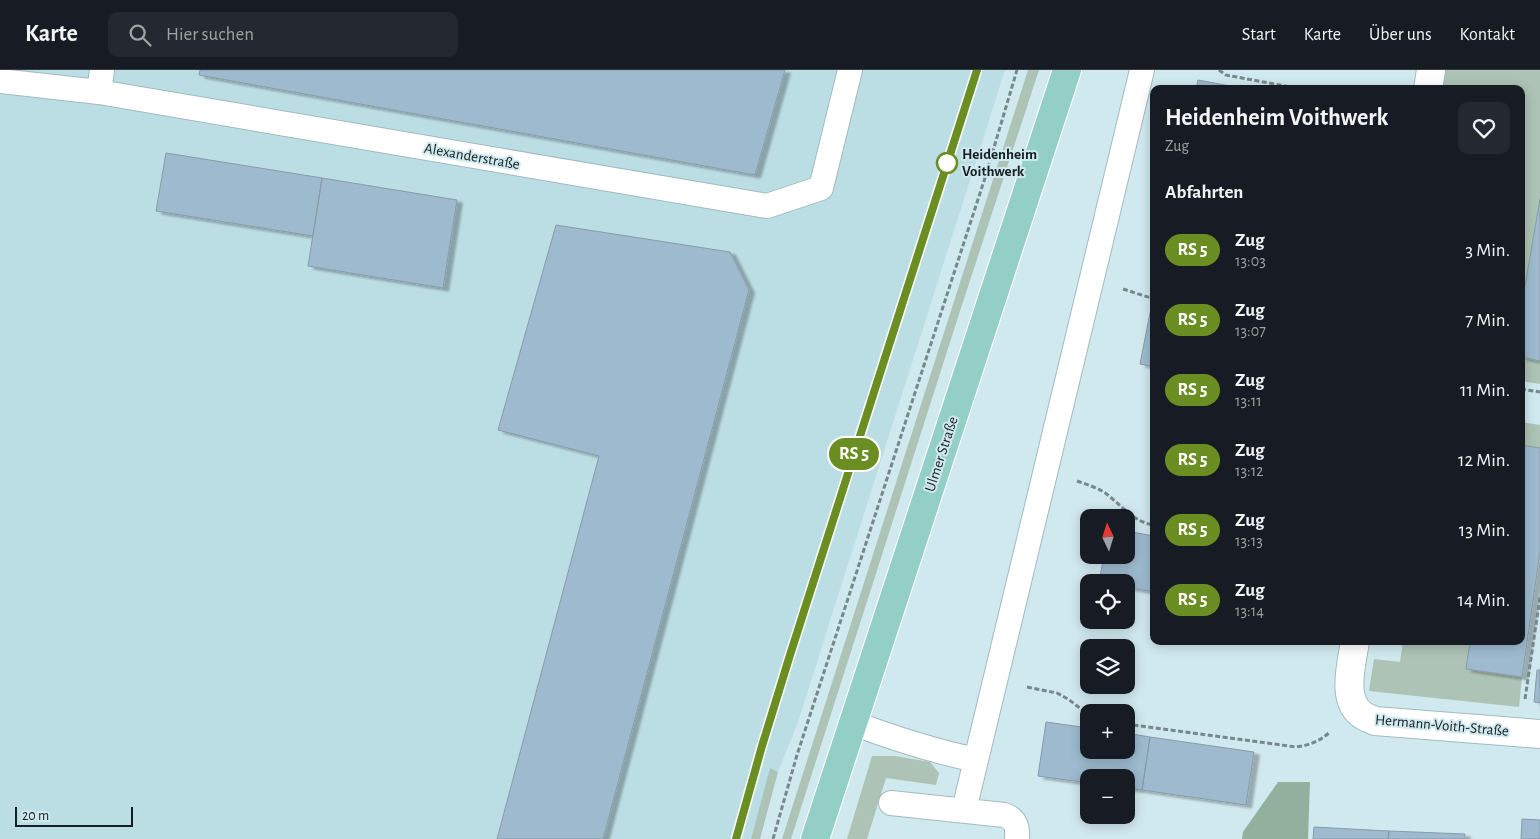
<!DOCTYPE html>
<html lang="de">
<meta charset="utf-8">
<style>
:root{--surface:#171b24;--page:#242831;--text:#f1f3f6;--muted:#9ea1a6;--line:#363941}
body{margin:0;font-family:"Alegreya Sans",sans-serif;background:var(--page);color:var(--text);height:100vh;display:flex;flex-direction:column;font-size:19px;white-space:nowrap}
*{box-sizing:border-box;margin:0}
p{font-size:16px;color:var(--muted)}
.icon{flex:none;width:28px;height:28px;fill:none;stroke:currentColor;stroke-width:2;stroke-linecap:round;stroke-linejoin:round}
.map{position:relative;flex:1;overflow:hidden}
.drawer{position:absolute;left:1150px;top:15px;width:375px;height:560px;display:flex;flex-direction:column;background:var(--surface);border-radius:10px;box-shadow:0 2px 12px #0003}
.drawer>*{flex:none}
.badge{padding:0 10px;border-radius:16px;font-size:18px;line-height:32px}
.needle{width:32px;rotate:356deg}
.tools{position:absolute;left:1080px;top:439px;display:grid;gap:10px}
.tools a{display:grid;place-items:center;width:55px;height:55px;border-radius:10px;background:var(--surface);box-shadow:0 2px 12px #0003;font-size:25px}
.scale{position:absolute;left:15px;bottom:12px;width:118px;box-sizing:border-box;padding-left:5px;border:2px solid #161f21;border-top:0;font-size:14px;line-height:18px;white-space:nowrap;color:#161f21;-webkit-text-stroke:4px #d0e9ef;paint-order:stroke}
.map>.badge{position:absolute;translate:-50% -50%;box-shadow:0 0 0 2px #fff}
h2{padding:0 15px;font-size:19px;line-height:45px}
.round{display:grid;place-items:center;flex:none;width:52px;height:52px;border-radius:10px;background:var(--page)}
.headline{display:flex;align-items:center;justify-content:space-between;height:85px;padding:0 15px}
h1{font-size:24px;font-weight:700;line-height:38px}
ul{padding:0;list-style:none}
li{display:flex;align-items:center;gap:15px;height:70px;padding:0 15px}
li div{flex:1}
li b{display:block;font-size:19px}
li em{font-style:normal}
li .badge{min-width:55px;font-weight:700;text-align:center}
header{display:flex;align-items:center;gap:30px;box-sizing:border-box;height:70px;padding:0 25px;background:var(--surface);border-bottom:1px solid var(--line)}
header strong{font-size:24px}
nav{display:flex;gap:28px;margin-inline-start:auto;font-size:18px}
.search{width:350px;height:45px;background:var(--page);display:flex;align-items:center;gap:12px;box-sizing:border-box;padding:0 18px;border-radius:10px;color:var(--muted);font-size:19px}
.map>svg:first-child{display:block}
.built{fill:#bbdde4}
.green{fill:#adc3b5}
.forest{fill:#92b09d}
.building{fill:#9dbace;stroke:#899ba8;filter:url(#shadow)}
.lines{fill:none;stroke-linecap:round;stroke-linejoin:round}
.service-casing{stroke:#a2bac0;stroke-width:26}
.minor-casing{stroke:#a2bac0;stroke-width:30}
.primary-casing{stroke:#fff;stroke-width:30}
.path{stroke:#77888c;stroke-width:3;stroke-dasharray:5 2.5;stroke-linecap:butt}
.service{stroke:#fff;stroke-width:24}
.minor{stroke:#fff;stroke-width:28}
.primary{stroke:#93cec7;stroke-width:28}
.rail-casing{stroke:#323d40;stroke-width:5.5}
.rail{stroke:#d0e9ef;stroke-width:4;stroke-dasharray:11;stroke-linecap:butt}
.line-casing{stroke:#fff;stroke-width:11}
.line{stroke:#6b8e23;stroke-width:8}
.stop-dot{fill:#fff;stroke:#6b8e23;stroke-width:2.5}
.labels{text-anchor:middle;stroke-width:4;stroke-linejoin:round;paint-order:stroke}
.stop-label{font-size:15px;font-weight:bold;fill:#161f21;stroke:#d0e9ef;text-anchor:start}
.street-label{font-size:15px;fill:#161f21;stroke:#d0e9ef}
</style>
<header>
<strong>Karte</strong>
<div class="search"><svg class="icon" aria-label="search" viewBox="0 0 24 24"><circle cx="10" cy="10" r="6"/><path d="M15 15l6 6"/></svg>Hier suchen</div>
<nav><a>Start</a><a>Karte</a><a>Über uns</a><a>Kontakt</a></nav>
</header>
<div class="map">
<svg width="1540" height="769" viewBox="0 0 1540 769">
<defs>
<filter id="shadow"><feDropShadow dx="5.5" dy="3" stdDeviation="1" flood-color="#0004"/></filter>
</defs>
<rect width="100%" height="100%" fill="#d0e9ef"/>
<path class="built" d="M 0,0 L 1005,0 L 797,655 L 778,702 L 770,699 L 751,769 L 0,769 Z"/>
<path class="green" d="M 1028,0 L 1039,0 L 961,238 L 791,769 L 782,769 Z
M 1442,0 L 1540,0 L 1540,129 L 1521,239 L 1521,19 L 1439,19 Z
M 1521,287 L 1540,291 L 1540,314 L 1521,311 Z
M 1521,352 L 1540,355 L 1540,378 L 1521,375 Z
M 1403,571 L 1470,571 L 1466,599 L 1522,607 L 1519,637 L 1369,621 L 1374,589 L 1400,592 Z
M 872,686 L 895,686 L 930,692 L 939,703 L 936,715 L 886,708 L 867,769 L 847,769 Z
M 770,698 L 778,702 L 760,769 L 751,769 Z"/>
<path class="forest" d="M 1278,712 L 1310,712 L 1308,769 L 1242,769 L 1243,762 Z"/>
<path class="building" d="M 200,0 L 785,0 L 755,105 L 199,5 Z
M 1198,10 L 1246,19 L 1196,19 Z
M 166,83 L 322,108 L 313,166 L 156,141 Z
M 322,108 L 457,130 L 443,218 L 308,196 Z
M 1540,129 L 1540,291 L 1521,287 L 1521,239 Z
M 556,155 L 730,182 L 749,220 L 603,769 L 497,769 L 599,386 L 498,360 Z
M 1151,238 L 1154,238 L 1154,297 L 1140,294 Z
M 1521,375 L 1540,378 L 1540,482 L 1522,607 L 1466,599 L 1470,571 L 1521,571 Z
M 1126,461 L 1154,466 L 1154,522 L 1126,517 L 1126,512 L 1099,512 L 1104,485 L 1126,485 Z
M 1537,600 L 1540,600 L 1540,633 L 1534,632 Z
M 1046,652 L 1089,658 L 1089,680 L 1126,680 L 1126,663 L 1150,667 L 1142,720 L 1126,718 L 1126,708 L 1089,708 L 1089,713 L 1038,706 Z
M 1150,667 L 1254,682 L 1246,735 L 1142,720 Z
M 1522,749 L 1540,750 L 1540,769 L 1521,769 Z
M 1314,757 L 1389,761 L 1388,769 L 1313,769 Z
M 1389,761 L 1465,764 L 1465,769 L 1388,769 Z"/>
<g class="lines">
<defs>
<path id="service" d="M 0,11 L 99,22 L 767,136 L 821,118 L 850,0
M 99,22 L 102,0
M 853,653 C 893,668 933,681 976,690
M 891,733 L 1004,745 C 1016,749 1018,757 1017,769
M 964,740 L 1142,0"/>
<path id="minor" d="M 1428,19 L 1431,0
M 1355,571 C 1352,593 1340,632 1364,646 C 1367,648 1372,649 1375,651 L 1540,664"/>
<path id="primary" d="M 815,769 L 1067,0"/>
</defs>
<use href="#service" class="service-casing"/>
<use href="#minor" class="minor-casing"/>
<use href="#primary" class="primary-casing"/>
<path class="path" d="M 1219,0 L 1226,5 L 1301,19
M 1123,219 L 1154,229
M 1521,319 L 1540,322
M 1077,411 C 1088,415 1100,418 1109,426 C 1124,438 1134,452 1154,455
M 1027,617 L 1057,623 L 1068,629 L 1089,645
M 1525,629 L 1540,527
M 1126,654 L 1296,677 C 1310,675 1320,671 1330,662
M 773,769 L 797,685 L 984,111 L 1017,0"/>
<use href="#service" class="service"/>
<use href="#minor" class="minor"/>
<use href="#primary" class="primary"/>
<defs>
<path id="rail" d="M 736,769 L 761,676 L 977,0"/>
</defs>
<use href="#rail" class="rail-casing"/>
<use href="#rail" class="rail"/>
</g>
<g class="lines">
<defs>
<path id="line" d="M 736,769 L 762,676 L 790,585 L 977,0"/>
</defs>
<use href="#line" class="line-casing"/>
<use href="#line" class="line"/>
</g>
<circle class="stop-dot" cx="947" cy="93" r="10"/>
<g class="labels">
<g class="stop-label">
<text x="962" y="89">Heidenheim<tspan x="962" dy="17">Voithwerk</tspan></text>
</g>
<g class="street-label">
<text transform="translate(472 86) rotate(10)" y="5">Alexanderstraße</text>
<text transform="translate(941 384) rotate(-72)" y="5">Ulmer Straße</text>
<text transform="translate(1442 655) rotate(5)" y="5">Hermann-Voith-Straße</text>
</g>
</g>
</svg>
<div class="tools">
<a><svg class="needle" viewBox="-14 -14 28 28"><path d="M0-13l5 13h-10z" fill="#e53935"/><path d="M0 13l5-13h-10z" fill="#9ea1a6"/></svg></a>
<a><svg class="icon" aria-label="locate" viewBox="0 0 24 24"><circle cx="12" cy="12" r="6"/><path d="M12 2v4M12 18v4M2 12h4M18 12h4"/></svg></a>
<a><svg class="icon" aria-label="layers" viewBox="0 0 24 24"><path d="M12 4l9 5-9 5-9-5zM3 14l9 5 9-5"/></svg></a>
<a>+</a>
<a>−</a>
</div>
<div class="scale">20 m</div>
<b class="badge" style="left:854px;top:384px;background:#6b8e23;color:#fff">RS 5</b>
<section class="drawer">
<div class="headline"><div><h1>Heidenheim Voithwerk</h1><p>Zug</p></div><a class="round"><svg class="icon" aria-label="heart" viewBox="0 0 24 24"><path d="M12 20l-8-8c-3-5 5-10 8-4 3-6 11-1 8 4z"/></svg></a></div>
<h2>Abfahrten</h2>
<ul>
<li><span class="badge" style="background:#6b8e23;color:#fff">RS 5</span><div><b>Zug</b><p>13:03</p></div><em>3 Min.</em></li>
<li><span class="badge" style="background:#6b8e23;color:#fff">RS 5</span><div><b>Zug</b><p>13:07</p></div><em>7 Min.</em></li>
<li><span class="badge" style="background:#6b8e23;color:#fff">RS 5</span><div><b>Zug</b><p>13:11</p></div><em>11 Min.</em></li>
<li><span class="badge" style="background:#6b8e23;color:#fff">RS 5</span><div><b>Zug</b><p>13:12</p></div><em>12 Min.</em></li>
<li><span class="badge" style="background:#6b8e23;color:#fff">RS 5</span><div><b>Zug</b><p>13:13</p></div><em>13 Min.</em></li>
<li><span class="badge" style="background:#6b8e23;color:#fff">RS 5</span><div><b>Zug</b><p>13:14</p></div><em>14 Min.</em></li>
</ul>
</section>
</div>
